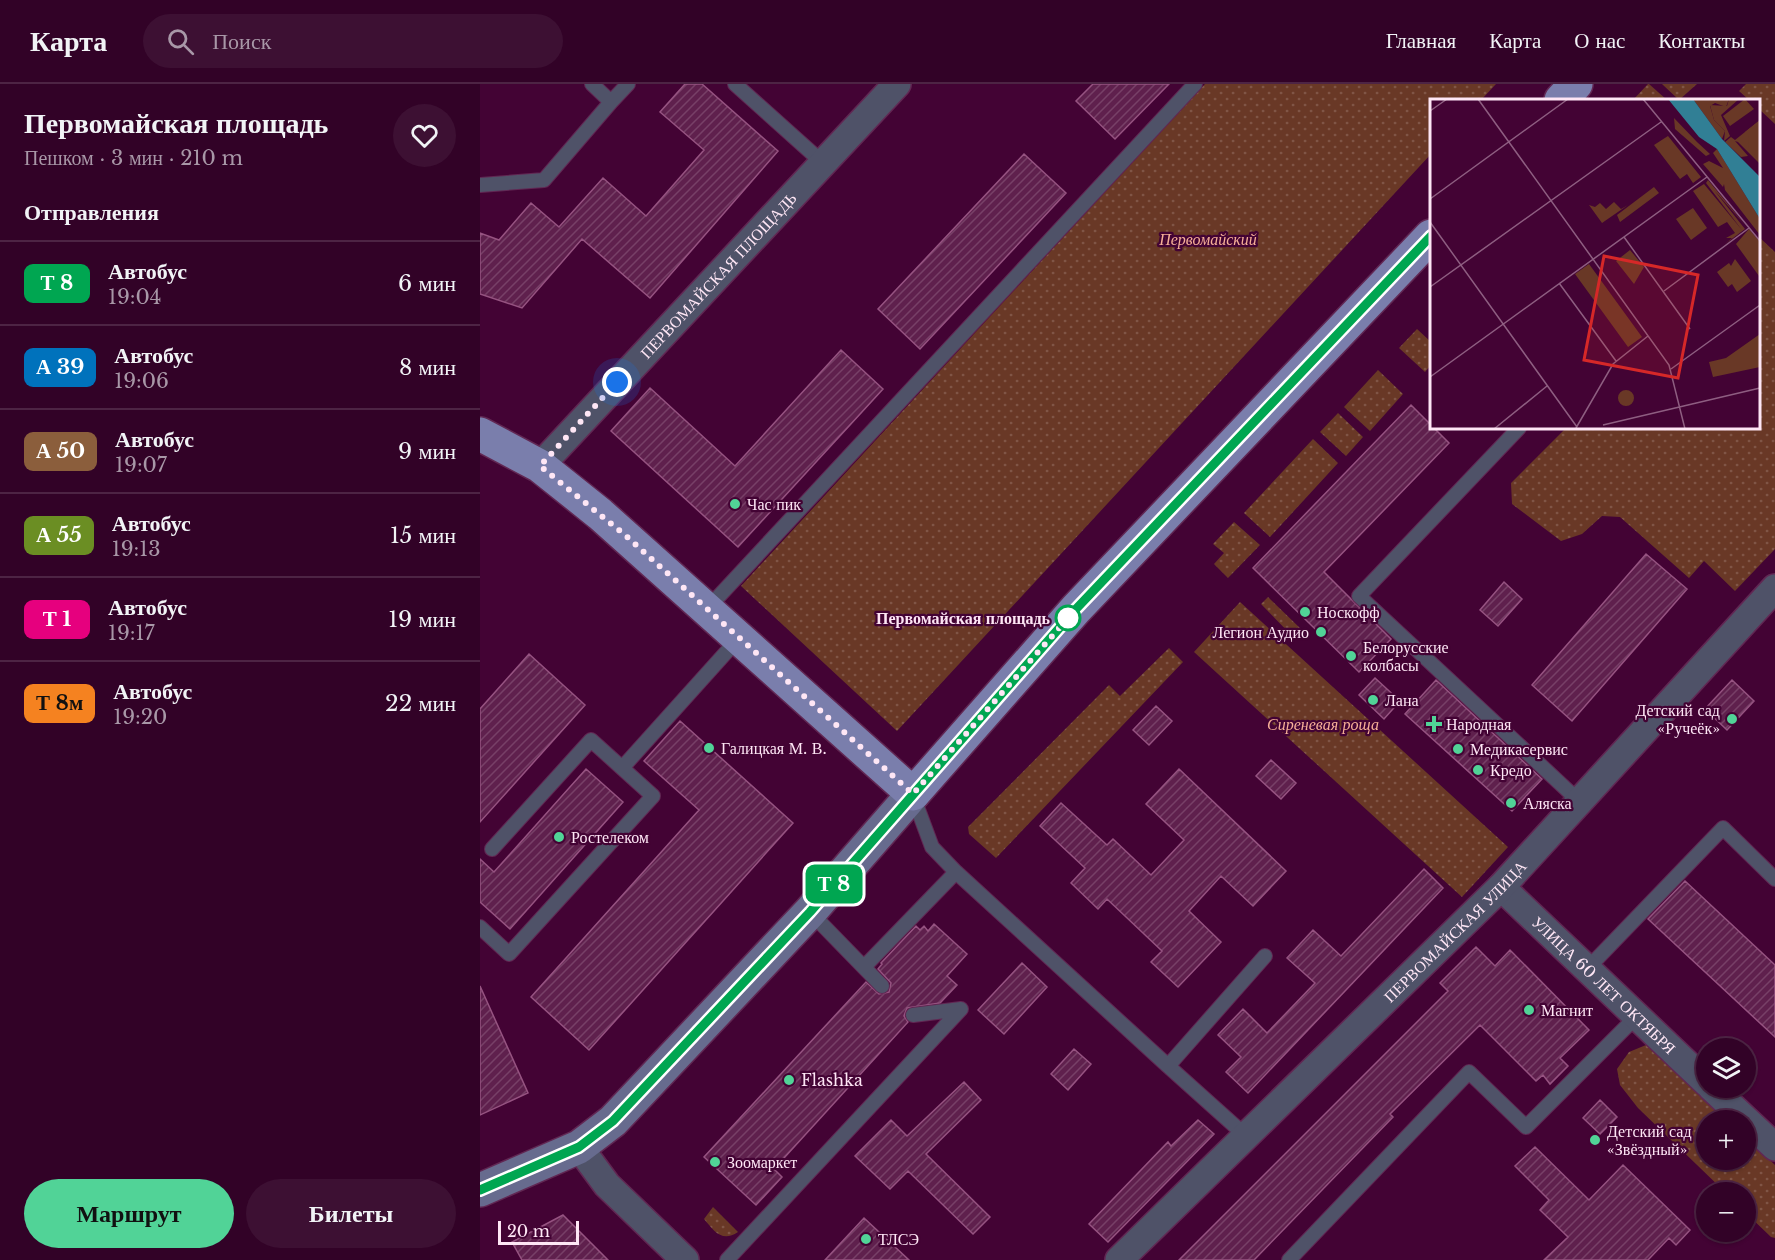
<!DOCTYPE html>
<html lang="ru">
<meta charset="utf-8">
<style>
:root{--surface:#320227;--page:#3d1033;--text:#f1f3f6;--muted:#a897a7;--line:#4d2444;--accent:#51d397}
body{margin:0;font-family:"Libre Baskerville",serif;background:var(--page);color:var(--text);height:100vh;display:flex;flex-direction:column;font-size:22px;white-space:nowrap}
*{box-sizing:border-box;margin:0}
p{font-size:20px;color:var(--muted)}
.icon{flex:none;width:33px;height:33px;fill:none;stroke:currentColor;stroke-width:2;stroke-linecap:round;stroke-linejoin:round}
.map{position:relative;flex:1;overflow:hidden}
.details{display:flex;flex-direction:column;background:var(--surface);width:480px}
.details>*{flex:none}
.badge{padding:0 12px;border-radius:9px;font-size:21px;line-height:39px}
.buttons{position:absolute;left:1216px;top:954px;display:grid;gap:12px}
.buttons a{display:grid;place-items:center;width:60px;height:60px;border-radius:50%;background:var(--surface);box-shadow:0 2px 4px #0004,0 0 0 2px var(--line);font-size:30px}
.scale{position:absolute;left:18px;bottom:15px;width:81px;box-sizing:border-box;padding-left:6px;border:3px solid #fee6f5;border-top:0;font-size:16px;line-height:21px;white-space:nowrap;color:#fee6f5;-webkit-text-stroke:4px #430334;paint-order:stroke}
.you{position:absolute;width:30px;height:30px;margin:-15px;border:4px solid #fff;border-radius:50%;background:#1a73e8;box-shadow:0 0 0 9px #1a73e833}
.map>.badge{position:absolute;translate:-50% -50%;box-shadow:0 0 0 3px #fff}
h2{padding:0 24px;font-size:22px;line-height:54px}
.round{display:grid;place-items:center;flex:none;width:63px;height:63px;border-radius:32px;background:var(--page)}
.overview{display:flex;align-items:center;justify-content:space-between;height:102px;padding:0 24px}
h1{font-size:28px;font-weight:700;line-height:45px}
.action{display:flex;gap:12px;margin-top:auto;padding:12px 24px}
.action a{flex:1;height:69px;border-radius:36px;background:var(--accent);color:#111;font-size:24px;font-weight:700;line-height:69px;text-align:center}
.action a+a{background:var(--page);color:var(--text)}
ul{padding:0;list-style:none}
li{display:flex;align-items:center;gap:18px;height:84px;padding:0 24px;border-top:2px solid var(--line)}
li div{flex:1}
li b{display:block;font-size:22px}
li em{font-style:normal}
li .badge{min-width:66px;font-weight:700;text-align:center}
header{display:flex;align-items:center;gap:36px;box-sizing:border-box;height:84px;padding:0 30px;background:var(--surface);border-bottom:2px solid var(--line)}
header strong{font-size:28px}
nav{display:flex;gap:33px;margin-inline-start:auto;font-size:21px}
.search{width:420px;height:54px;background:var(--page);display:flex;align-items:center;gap:15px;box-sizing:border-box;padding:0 21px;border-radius:33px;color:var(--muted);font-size:22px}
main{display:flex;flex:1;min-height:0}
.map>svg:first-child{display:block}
.grass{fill:url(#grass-dots)}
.building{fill:url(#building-hatch);stroke:#965381;stroke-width:1.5}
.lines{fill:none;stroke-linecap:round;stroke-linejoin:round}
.service-casing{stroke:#612753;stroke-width:16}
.minor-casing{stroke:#612753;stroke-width:30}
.secondary-casing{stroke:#612753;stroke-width:36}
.primary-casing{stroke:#612753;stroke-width:36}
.service{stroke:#4f5268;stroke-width:14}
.minor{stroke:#4f5268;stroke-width:27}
.secondary{stroke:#676b8e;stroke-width:33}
.primary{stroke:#7a7eac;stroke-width:33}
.line-casing{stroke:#fff;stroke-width:14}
.line{stroke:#00a651;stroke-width:9}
.walk{stroke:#fee6f5;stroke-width:6;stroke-dasharray:0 10.8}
.poi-dot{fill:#51d397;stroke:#430334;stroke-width:2}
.stop-dot{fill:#fff;stroke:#00a651;stroke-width:3}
.labels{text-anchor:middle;stroke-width:4.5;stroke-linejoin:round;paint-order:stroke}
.park-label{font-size:16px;font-style:italic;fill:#f6b097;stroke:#430334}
.street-label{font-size:16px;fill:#fee6f5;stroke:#430334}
.poi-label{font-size:16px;fill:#fee6f5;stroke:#430334;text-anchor:start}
.stop-label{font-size:16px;font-weight:bold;fill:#fee6f5;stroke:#430334;text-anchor:end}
.inset-road{fill:none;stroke:#8e5e81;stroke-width:1.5}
.view{fill:#d62828;fill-opacity:0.15;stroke:#d62828;stroke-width:3}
.inset-edge{fill:none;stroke:#fee6f5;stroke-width:3}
</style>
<header>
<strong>Карта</strong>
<div class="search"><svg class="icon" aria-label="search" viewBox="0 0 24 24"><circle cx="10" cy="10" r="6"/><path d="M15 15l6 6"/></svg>Поиск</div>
<nav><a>Главная</a><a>Карта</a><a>О нас</a><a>Контакты</a></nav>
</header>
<main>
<section class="details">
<div class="overview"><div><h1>Первомайская площадь</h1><p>Пешком · 3 мин · 210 m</p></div><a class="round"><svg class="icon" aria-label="heart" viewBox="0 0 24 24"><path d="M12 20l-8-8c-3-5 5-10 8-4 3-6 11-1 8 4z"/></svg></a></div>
<h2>Отправления</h2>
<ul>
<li><span class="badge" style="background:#00a651;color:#fff">Т 8</span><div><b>Автобус</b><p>19:04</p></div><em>6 мин</em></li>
<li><span class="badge" style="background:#0072bc;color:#fff">А 39</span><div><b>Автобус</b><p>19:06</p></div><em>8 мин</em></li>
<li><span class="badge" style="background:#8b5e3c;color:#fff">А 50</span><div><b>Автобус</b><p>19:07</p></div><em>9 мин</em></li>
<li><span class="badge" style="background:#6b8e23;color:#fff">А 55</span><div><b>Автобус</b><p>19:13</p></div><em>15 мин</em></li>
<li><span class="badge" style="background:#e6007e;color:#fff">Т 1</span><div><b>Автобус</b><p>19:17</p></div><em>19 мин</em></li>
<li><span class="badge" style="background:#f58220;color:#111">Т 8м</span><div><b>Автобус</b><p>19:20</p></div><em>22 мин</em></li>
</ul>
<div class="action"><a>Маршрут</a><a>Билеты</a></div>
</section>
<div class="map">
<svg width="1295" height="1176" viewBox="0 0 1295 1176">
<defs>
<pattern id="grass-dots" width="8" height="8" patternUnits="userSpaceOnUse" patternTransform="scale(1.5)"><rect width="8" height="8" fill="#693826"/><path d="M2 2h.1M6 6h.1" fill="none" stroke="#805546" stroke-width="1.8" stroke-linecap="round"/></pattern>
<pattern id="building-hatch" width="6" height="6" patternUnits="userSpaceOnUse" patternTransform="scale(1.5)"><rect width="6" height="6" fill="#5f204d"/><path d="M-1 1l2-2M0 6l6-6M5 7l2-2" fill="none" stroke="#774067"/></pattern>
</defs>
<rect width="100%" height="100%" fill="#430334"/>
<path class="grass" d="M 725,0 L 1016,0 L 1001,16 L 951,16 L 951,70 L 417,647 L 261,502 Z
M 1168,0 L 1169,0 L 1187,16 L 1153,16 Z
M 1182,0 L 1217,0 L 1199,16 Z
M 1266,0 L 1295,0 L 1295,40 L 1279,25 L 1278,16 L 1269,16 L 1259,7 Z
M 1279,153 L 1295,168 L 1295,465 L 1255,507 L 1224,477 L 1209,494 L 1140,433 L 1122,432 L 1102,450 L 1081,457 L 1032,420 L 1031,399 L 1086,344 L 1278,344 Z
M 937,245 L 951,258 L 951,281 L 945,288 L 919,264 Z
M 898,286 L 923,310 L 890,347 L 864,323 Z
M 858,329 L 883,353 L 866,372 L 840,348 Z
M 833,355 L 858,379 L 790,453 L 764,429 Z
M 754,438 L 780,461 L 748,494 L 734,480 L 744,469 L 733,460 Z
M 788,513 L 823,547 L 815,555 L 781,520 Z
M 760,518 L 1028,763 L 982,813 L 714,568 Z
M 689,564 L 703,578 L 516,774 L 489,750 L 488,743 L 629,601 L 640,612 Z
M 1166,961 L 1247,1036 L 1227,1036 L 1227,1076 L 1266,1076 L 1266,1054 L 1295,1081 L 1295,1154 L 1291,1153 L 1266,1129 L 1266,1108 L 1245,1108 L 1158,1024 L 1140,1001 L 1137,985 L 1149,968 Z
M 233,1123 L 258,1148 C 242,1159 234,1147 224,1135 Z"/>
<path class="building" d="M 205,0 L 222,0 L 298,67 L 170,214 L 102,155 L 42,224 L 0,210 L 0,149 L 19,156 L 51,119 L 79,143 L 123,94 L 166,132 L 224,66 L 180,28 Z
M 613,0 L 689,0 L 635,55 L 596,17 Z
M 544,70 L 586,109 L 440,265 L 398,225 Z
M 361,266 L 403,305 L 258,463 L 131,347 L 170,304 L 255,382 Z
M 931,321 L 969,359 L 844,488 L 911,555 L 879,588 L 773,484 Z
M 1166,470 L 1207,505 L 1092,637 L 1052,601 Z
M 1024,498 L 1042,515 L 1018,542 L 1000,526 Z
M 49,570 L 105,621 L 0,738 L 0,625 Z
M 895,594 L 920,617 L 904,635 L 879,611 Z
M 956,596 L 1062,695 L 1032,727 L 925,630 Z
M 1252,596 L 1274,617 L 1247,646 L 1225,625 Z
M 676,622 L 692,637 L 669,661 L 653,646 Z
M 200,637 L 313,739 L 109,966 L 51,913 L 219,726 L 164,677 Z
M 791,676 L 816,699 L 801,715 L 776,692 Z
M 106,685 L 143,718 L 30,845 L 0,818 L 0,775 L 14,788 Z
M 699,685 L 806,787 L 773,822 L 741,792 L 709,827 L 741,858 L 698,903 L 671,878 L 682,867 L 627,815 L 618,825 L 591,799 L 605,784 L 560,742 L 581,719 L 627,761 L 633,755 L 671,791 L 704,756 L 666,720 Z
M 944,785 L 963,804 L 768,1009 L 746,988 L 761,973 L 738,951 L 763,925 L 787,949 L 835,899 L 807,874 L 833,846 L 861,872 Z
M 1205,797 L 1295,881 L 1295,953 L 1168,835 Z
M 454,840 L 487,870 L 467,892 L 477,901 L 460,919 L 427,924 L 424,932 L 428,938 L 294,1085 L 302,1093 L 276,1121 L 224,1073 L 386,898 L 399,910 L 409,908 L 411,899 L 398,885 L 402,880 L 401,879 L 436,842 L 440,846 L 444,842 L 448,847 Z
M 996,863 L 1015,882 L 1030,866 L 1109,946 L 1080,974 L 1088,982 L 1070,1000 L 1063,991 L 1056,997 L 1000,941 L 910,1030 L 913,1033 L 774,1176 L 699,1176 L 968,907 L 960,899 Z
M 542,879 L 567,903 L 524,950 L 498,926 Z
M 0,902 L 48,1009 L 0,1031 Z
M 594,965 L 611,980 L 588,1006 L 571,990 Z
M 484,998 L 501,1016 L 446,1070 L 510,1133 L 493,1150 L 428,1087 L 410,1105 L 375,1072 L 411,1036 L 427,1052 Z
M 1120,1016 L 1137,1033 L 1120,1050 L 1103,1034 Z
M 718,1036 L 734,1050 L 628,1158 L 609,1140 L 688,1058 L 691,1062 Z
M 1055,1063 L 1109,1116 L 1143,1081 L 1210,1146 L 1196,1161 L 1189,1154 L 1168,1176 L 1064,1176 L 1088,1153 L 1060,1126 L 1069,1116 L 1035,1082 Z
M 83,1131 L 128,1176 L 42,1176 L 32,1158 Z
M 384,1134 L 429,1176 L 345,1176 Z"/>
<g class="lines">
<defs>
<path id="service" d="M 112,0 L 131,18 L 148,0
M 255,0 L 343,79
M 0,101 L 64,96 L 131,18
M 1039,344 L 879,512 L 1100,718
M 227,525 L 715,0
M 433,712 L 452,763 L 476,788 L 688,982 L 785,872
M 12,765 L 111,656 L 142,684 L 259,554
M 330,828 L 402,902
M 0,843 L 29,870 L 173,712 L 142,684
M 384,883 L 476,788
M 1108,884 L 1243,744 L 1295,795
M 688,982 L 766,1052
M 247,1176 L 481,925 L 433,931
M 809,1176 L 989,988 L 1046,1043 L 1157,932"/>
<g id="minor">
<path id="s1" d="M 60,382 L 417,0"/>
<path id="s2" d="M 1021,803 L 1227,999"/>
<path d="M 1232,1004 L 1295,1063"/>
<path d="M 99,1063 L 127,1101 L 205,1176"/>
<path id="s3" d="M 639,1176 L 1021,803 L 1295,504"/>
</g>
<path id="secondary" d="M 0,1106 L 99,1063 L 133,1037 L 330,828 L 433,710"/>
<path id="primary" d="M 1081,16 L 1096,0
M 0,350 L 60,382 L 120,430 L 433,710 L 596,525 L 951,152"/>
</defs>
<use href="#service" class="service-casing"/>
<use href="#minor" class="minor-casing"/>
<use href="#secondary" class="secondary-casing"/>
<use href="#primary" class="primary-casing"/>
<use href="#service" class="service"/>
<use href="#minor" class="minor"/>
<use href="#secondary" class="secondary"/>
<use href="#primary" class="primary"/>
</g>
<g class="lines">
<defs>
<path id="line" d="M 0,1106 L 99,1063 L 133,1037 L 330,828 L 596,525 L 951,152"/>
</defs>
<use href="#line" class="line-casing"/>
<use href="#line" class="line"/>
<path class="walk" d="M 137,298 L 60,382 L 145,451 L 433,710 L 588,534"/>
</g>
<g class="poi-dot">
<circle cx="255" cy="420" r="6"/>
<circle cx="825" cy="528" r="6"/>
<circle cx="841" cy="548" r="6"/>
<circle cx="871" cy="572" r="6"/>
<circle cx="893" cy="616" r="6"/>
<circle cx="1252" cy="635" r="6"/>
<path d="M951 631h6v6h6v6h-6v6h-6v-6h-6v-6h6z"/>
<circle cx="229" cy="664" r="6"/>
<circle cx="978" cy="665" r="6"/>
<circle cx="998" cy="686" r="6"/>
<circle cx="1031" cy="719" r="6"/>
<circle cx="79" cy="753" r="6"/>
<circle cx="1049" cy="926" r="6"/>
<circle cx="309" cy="996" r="6"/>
<circle cx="1115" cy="1056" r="6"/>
<circle cx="235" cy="1078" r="6"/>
<circle cx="386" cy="1155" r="6"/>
</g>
<circle class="stop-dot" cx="588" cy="534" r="12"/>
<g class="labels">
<g class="park-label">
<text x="728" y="161">Первомайский</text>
<text x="843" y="646">Сиреневая роща</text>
</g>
<g class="street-label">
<text dy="6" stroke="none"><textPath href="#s1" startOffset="261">ПЕРВОМАЙСКАЯ ПЛОЩАДЬ</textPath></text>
<text dy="6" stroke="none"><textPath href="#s3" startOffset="470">ПЕРВОМАЙСКАЯ УЛИЦА</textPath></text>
<text dy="6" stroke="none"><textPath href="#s2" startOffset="142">УЛИЦА 60 ЛЕТ ОКТЯБРЯ</textPath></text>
</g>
<g class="poi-label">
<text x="267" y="426">Час пик</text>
<text x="837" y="534">Носкофф</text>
<text x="829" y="554" text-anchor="end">Легион Аудио</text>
<text x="883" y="569">Белорусские<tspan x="883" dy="18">колбасы</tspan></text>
<text x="905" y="622">Лана</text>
<text x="1240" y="632" text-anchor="end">Детский сад<tspan x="1240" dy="18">«Ручеёк»</tspan></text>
<text x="966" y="646">Народная</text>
<text x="241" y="670">Галицкая М. В.</text>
<text x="990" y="671">Медикасервис</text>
<text x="1010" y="692">Кредо</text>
<text x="1043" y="725">Аляска</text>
<text x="91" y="759">Ростелеком</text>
<text x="1061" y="932">Магнит</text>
<text x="321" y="1002">Flashka</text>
<text x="1127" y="1053">Детский сад<tspan x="1127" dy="18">«Звёздный»</tspan></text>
<text x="247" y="1084">Зоомаркет</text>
<text x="398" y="1161">ТЛСЭ</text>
</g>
<g class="stop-label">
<text x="570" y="540">Первомайская площадь</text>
</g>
</g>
<g transform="translate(950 15)">
<rect width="330" height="330" fill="#430334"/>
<path d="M 299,0 L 309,0 L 291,16 L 300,37 L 294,42 L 295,32 L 284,21 L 280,6 L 297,7 ZM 244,19 L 267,43 L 280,55 L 276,57 L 245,30 ZM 330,21 L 330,65 L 308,43 L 305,42 L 318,57 L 311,58 L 295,43 L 301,38 L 305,41 ZM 238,37 L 271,78 L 263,84 L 257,75 L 250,80 L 224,46 ZM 287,50 L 330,120 L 330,136 L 295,91 L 294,85 L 293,88 L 273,65 L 279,62 L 293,69 L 283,54 ZM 278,81 L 315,126 L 284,91 L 315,130 L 295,145 L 302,139 L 296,139 L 305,134 L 297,123 L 288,128 L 263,92 L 274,85 L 312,131 L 276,84 ZM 224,88 L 229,94 L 190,123 L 187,116 ZM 184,103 L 191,110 L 198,106 L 172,124 L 159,106 L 165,108 L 170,104 L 176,110 ZM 263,109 L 277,129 L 261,141 L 246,120 ZM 319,130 L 330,143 L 329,177 L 306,145 ZM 200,151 L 214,168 L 204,185 L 186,162 ZM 305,160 L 321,182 L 307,193 L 302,185 L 298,188 L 287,173 L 299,164 L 301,167 ZM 159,165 L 212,238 L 198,248 L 145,175 ZM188 299a8 8 0 1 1 16 0a8 8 0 1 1-16 0Z" fill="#693826"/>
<path d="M 263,0 L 299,0 L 296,8 L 285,4 L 280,7 L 284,21 L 295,32 L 292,40 ZM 330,21 L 330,60 L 318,50 L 319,36 L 315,33 ZM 330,235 L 330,268 L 283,278 L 279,263 L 296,259 Z" fill="#693826"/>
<path d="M 315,0 L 324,10 L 300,27 L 293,17 Z" fill="#693826"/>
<path d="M 238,0 L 263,0 L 292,40 L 330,78 L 330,120 L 287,50 L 269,38 Z" fill="#317f95"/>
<path class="inset-road" d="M 48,0 L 239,266 L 255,330M 213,0 L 330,142M 0,12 L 17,0M 0,100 L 138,0M 0,123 L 147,328M 194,138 L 260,230M 129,184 L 186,262M 0,188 L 231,23M 234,192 L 319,129M 241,270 L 330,206M 0,278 L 277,78M 173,326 L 330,289M 146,329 L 183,265 L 218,237M 64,330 L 117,287"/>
<path class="view" d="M 174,157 L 268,176 L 248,279 L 154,261 Z"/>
<rect width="330" height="330" class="inset-edge"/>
</g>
</svg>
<div class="buttons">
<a><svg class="icon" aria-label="layers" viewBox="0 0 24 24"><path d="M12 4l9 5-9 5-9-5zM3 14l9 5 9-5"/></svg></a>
<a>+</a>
<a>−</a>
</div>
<div class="scale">20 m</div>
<div class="you" style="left:137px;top:298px"></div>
<b class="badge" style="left:354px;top:800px;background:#00a651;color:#fff">Т 8</b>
</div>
</main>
